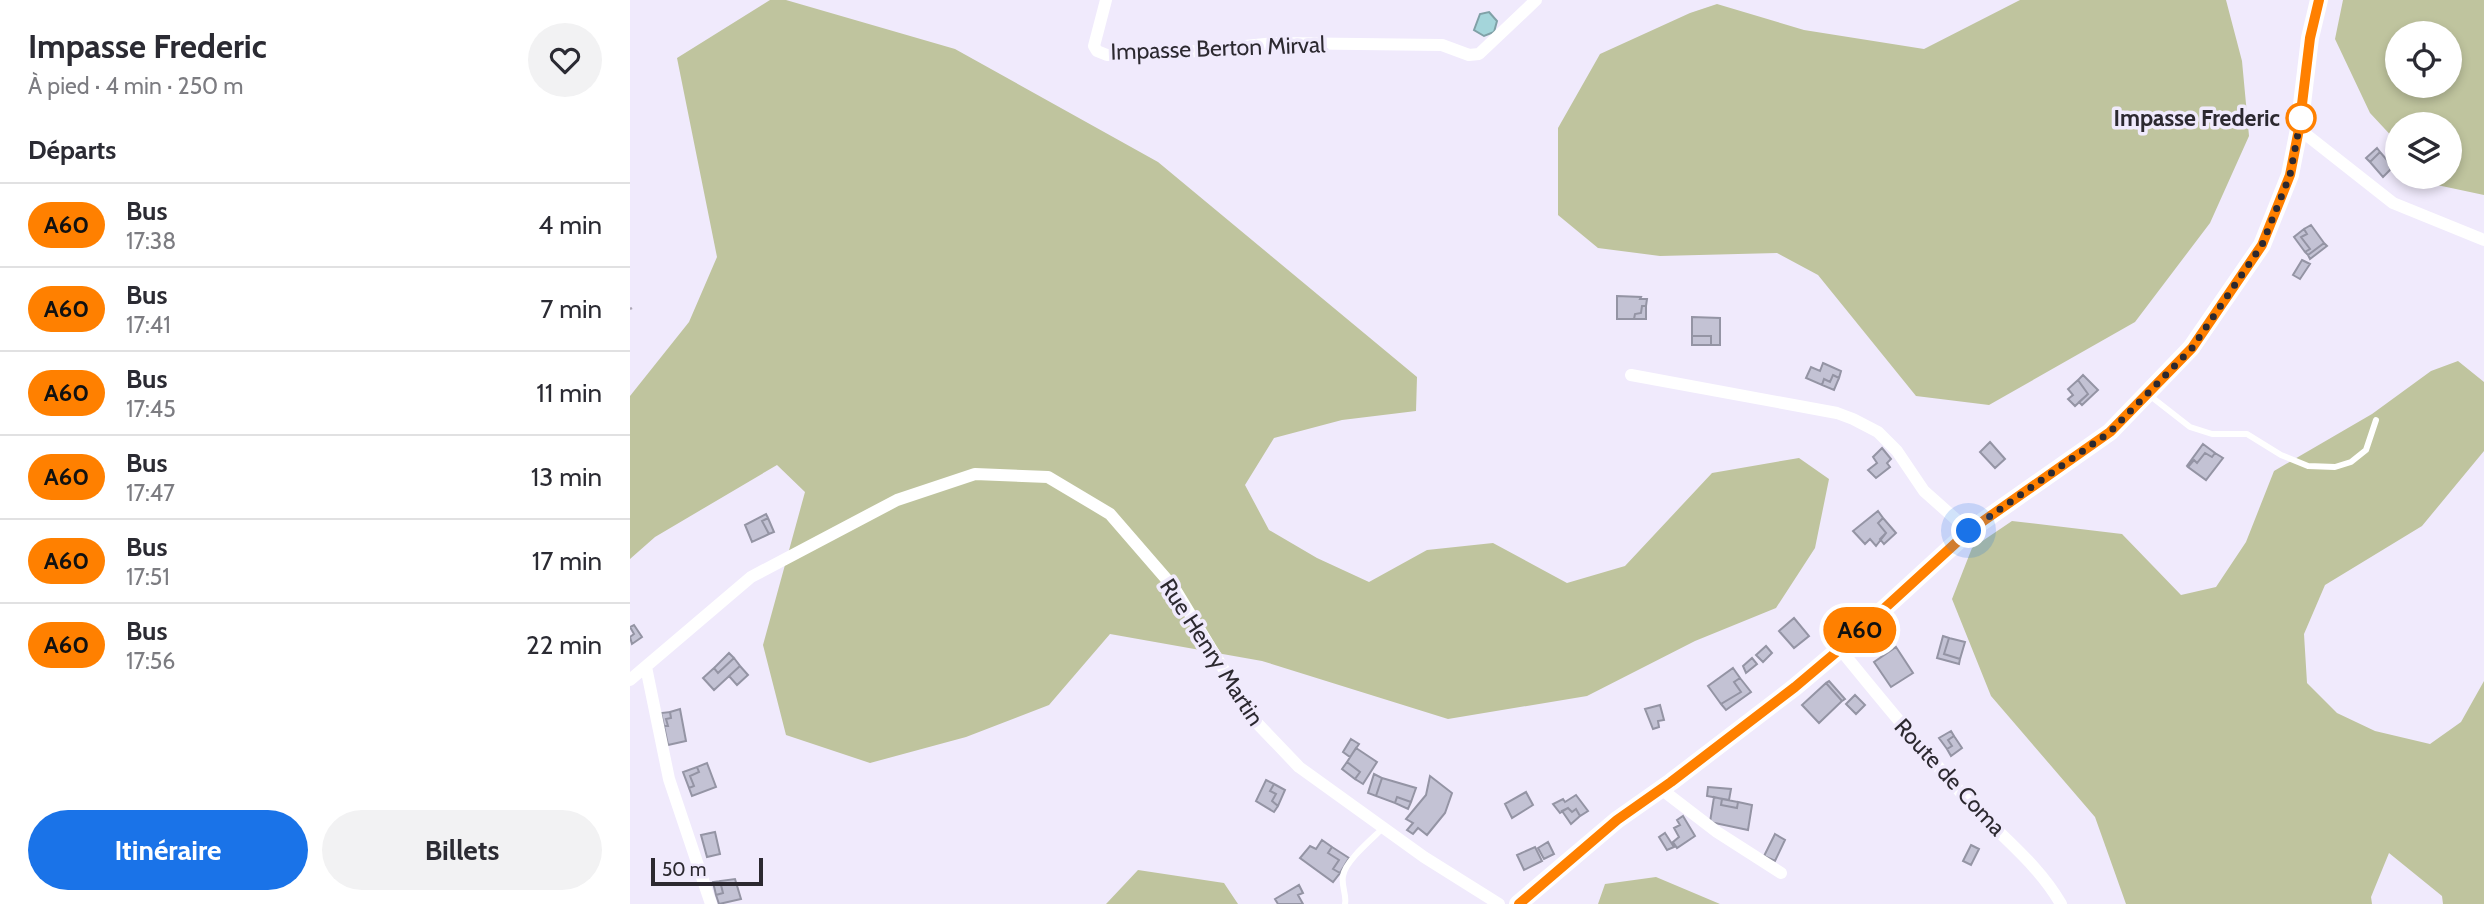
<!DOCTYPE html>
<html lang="fr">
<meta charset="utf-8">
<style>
:root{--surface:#fff;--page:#f2f2f3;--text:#2b2b33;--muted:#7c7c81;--line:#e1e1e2;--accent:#1a73e8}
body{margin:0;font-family:Cabin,sans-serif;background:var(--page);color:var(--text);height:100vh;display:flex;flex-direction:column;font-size:26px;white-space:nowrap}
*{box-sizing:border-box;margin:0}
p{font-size:23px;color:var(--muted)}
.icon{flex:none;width:38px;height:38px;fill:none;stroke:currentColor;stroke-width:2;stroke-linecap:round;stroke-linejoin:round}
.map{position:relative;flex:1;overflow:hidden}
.drawer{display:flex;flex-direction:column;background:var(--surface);width:630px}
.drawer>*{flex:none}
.badge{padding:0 14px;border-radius:23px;font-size:24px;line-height:46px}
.fabs{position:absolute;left:1755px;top:21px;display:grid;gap:14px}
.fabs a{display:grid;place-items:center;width:77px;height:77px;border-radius:50%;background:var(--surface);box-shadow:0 4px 10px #0003;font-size:35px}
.scale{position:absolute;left:21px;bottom:18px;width:112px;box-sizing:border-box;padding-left:7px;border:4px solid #2c2930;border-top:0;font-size:19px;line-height:24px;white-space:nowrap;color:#2c2930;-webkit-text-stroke:5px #f0eafc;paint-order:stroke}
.you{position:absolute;width:35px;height:35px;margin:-18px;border:5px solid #fff;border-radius:50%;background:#1a73e8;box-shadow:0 0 0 10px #1a73e833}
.map>.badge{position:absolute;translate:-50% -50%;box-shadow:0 0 0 4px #fff}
h2{padding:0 28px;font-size:26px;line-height:63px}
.round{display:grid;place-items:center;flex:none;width:74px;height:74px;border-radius:37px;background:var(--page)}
.head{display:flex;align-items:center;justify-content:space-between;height:119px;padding:0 28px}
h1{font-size:33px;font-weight:800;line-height:52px}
.cta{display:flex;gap:14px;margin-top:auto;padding:14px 28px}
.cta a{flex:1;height:80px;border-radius:42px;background:var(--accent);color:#fff;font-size:28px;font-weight:800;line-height:80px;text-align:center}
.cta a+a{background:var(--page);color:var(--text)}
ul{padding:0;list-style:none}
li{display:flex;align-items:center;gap:21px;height:84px;padding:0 28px;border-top:2px solid var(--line)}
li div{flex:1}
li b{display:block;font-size:26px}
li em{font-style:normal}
li .badge{min-width:77px;font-weight:700;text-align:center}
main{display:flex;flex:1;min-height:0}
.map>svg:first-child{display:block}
.forest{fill:#bfc49e;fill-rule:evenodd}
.water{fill:#a4d5da;stroke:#80a1a7;stroke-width:2}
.building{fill:#c3c2d4;stroke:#9494a4;stroke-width:2}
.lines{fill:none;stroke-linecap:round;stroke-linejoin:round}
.path{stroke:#aca7b5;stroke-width:2.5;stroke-dasharray:3.5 3.5;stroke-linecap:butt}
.service{stroke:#fff;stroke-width:6}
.minor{stroke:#fff;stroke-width:12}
.secondary{stroke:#fff;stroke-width:18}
.line-casing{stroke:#fff;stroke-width:16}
.line{stroke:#ff8000;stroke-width:10}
.walk{stroke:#2c2930;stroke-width:7;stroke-dasharray:0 12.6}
.stop-dot{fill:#fff;stroke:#ff8000;stroke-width:3.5}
.labels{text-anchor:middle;stroke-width:7;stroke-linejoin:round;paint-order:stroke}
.street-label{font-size:23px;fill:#2c2930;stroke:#f0eafc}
.stop-label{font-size:23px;font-weight:bold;fill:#2c2930;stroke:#f0eafc;text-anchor:end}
</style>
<main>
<section class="drawer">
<div class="head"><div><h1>Impasse Frederic</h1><p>À pied · 4 min · 250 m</p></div><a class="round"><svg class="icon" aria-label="heart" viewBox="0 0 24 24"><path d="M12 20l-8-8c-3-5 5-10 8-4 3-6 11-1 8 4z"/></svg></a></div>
<h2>Départs</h2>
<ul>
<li><span class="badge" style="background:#ff8000;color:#111">A60</span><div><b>Bus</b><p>17:38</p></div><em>4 min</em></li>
<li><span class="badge" style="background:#ff8000;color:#111">A60</span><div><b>Bus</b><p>17:41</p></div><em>7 min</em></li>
<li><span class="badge" style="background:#ff8000;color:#111">A60</span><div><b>Bus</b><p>17:45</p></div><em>11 min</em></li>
<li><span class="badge" style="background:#ff8000;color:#111">A60</span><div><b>Bus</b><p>17:47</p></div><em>13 min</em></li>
<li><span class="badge" style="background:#ff8000;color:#111">A60</span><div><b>Bus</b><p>17:51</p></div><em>17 min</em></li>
<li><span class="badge" style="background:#ff8000;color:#111">A60</span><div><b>Bus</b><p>17:56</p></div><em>22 min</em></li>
</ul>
<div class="cta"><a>Itinéraire</a><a>Billets</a></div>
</section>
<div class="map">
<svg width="1854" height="904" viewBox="0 0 1854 904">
<rect width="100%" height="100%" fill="#f0eafc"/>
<path class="forest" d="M 140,0 L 156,0 L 325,49 L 528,162 L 787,377 L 786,411 L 712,420 L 644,438 L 615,485 L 639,530 L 687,558 L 739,582 L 797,550 L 863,543 L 937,583 L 995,566 L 1082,473 L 1169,458 L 1199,479 L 1185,548 L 1146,608 L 1065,641 L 957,696 L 818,719 L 632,661 L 480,634 L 419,705 L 336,737 L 240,763 L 156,735 L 133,645 L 175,492 L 147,465 L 25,537 L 0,559 L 0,396 L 59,322 L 87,257 L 47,58 Z
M 1390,0 L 1596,0 L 1612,61 L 1619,136 L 1580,223 L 1505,322 L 1359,405 L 1286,396 L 1188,275 L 1147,253 L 1030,256 L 968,248 L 928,215 L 928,128 L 970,54 L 1060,13 L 1087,4 L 1174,30 L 1294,49 Z
M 1713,0 L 1854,0 L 1854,195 L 1807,185 L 1799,177 L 1820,177 L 1820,124 L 1768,124 L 1767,142 L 1740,113 L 1705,39 ZM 1820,33 L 1820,86 L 1768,86 L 1768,33 Z
M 1828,361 L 1854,382 L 1854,451 L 1792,526 L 1695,585 L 1674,634 L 1677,683 L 1707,713 L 1745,731 L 1800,744 L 1831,722 L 1854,681 L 1854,904 L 1813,904 L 1812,896 L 1759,853 L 1741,897 L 1742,904 L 1496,904 L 1465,817 L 1361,696 L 1322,599 L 1342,548 L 1382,521 L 1492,534 L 1551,595 L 1586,587 L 1616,542 L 1644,471 L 1742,414 L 1801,371 Z
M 508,870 L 594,883 L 608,904 L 476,904 Z
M 1026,877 L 1090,904 L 968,904 L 975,884 Z"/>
<path class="water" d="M 859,12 L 867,21 L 864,32 L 854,36 L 844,30 L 850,14 Z"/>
<path class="building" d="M 1747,148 L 1750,152 L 1740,162 L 1736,158 Z
M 1750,152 L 1763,167 L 1753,177 L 1740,162 Z
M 1681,225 L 1694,243 L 1678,255 L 1675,252 L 1680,249 L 1671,237 L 1677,234 L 1674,229 Z
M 1674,229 L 1677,234 L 1671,237 L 1680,249 L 1675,252 L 1664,237 Z
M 1694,243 L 1697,246 L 1680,259 L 1678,255 Z
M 1672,260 L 1680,264 L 1670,279 L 1663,275 Z
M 987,296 L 1011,297 L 1010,299 L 1017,299 L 1016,306 L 1012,306 L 1011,313 L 1005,314 L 1004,319 L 987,319 Z
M 1012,306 L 1016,306 L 1016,319 L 1004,319 L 1005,314 L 1011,313 Z
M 1062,317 L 1090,318 L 1090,345 L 1081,345 L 1081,336 L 1062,336 Z
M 1062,336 L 1081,336 L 1081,345 L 1062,345 Z
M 1193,363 L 1211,371 L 1209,378 L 1203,375 L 1200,382 L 1194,379 L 1192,385 L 1176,378 L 1181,367 L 1190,371 Z
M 1203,375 L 1209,378 L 1204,390 L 1192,385 L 1194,379 L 1200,382 Z
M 1453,375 L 1468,390 L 1452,405 L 1449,402 L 1458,394 L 1448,380 Z
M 1448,380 L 1458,394 L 1445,406 L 1438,399 L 1443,395 L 1438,389 Z
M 1360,442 L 1375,459 L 1365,468 L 1350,452 Z
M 1573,444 L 1585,453 L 1582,457 L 1575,453 L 1567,463 L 1564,460 L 1558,467 L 1557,466 Z
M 1252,448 L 1261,459 L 1257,463 L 1260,467 L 1246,478 L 1238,470 L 1247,463 L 1243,457 Z
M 1575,453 L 1582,457 L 1585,453 L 1593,458 L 1576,480 L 1558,467 L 1564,460 L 1567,463 Z
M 1248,511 L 1253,518 L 1248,523 L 1256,533 L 1246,546 L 1240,539 L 1235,544 L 1223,531 Z
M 136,514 L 138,518 L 132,521 L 139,534 L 122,542 L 115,525 Z
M 138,518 L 144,532 L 139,534 L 132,521 Z
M 1253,518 L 1266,533 L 1254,544 L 1250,539 L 1256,533 L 1248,523 Z
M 1164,618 L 1179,636 L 1164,648 L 1149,631 Z
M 4,625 L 12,637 L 2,644 L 0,637 L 4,634 L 0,627 Z
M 1313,636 L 1319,638 L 1314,654 L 1330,659 L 1329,664 L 1307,658 Z
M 1319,638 L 1335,642 L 1330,659 L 1314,654 Z
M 1136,646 L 1142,653 L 1133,662 L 1126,655 Z
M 1266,647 L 1283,673 L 1261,687 L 1244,662 Z
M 99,653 L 104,658 L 88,673 L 84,668 Z
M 104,658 L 110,666 L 84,690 L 73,678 L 84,668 L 88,673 Z
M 1122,658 L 1127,664 L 1116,673 L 1113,666 Z
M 110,666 L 118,675 L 107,685 L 99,676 Z
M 1103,668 L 1110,678 L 1104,682 L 1111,692 L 1091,704 L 1078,686 Z
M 1110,678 L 1121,692 L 1096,710 L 1091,704 L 1111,692 L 1104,682 Z
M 1199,681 L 1215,699 L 1212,701 L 1196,683 Z
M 1196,683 L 1212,701 L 1189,723 L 1172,705 Z
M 1225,695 L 1235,705 L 1226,714 L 1216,704 Z
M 1030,705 L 1034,720 L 1028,721 L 1029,727 L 1023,729 L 1015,709 Z
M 50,709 L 56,741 L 38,745 L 34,726 L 38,726 L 36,719 L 41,718 L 40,712 Z
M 40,712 L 41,718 L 36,719 L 38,726 L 34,726 L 31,713 Z
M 1321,731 L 1324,736 L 1318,740 L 1322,746 L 1317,749 L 1309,738 Z
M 1324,736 L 1332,748 L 1321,756 L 1317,749 L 1322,746 L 1318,740 Z
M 721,739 L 729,744 L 720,757 L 713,752 Z
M 726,748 L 747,762 L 733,784 L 725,779 L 730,772 L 717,762 Z
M 717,762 L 730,772 L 725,779 L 712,769 Z
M 77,763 L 86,787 L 62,796 L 59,788 L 64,786 L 60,776 L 69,772 L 67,767 Z
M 67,767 L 69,772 L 60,776 L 64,786 L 59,788 L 53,772 Z
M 744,774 L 752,778 L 746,796 L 738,793 Z
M 800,776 L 822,793 L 815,813 L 797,835 L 788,828 L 783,834 L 777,830 L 783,823 L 776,819 L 796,795 Z
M 752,778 L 786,788 L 781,802 L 767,797 L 765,803 L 746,796 Z
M 636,780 L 644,784 L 640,791 L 646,794 L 642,801 L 648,806 L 644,812 L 626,801 Z
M 644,784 L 655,790 L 648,806 L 642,801 L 646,794 L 640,791 Z
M 1078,787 L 1101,789 L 1099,800 L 1077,796 Z
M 896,792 L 903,805 L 882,818 L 875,804 Z
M 946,795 L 958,811 L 950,816 L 946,809 L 942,812 L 938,808 L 930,813 L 923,804 L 933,799 L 935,802 Z
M 767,797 L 781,802 L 778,809 L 765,803 Z
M 1084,797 L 1092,799 L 1091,805 L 1107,808 L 1108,802 L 1122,805 L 1118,830 L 1080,822 Z
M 1092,799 L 1108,802 L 1107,808 L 1091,805 Z
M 938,808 L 942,812 L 946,809 L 950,816 L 941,824 L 932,811 Z
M 1053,816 L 1065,836 L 1047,848 L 1043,842 L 1049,837 L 1044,828 L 1050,825 L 1047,820 Z
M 85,832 L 90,854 L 77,857 L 71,835 Z
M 1035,833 L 1044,847 L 1037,850 L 1029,837 Z
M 1145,834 L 1155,840 L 1145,861 L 1134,856 Z
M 692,840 L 702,847 L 698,853 L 709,860 L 703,869 L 710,873 L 703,882 L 670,858 L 680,846 L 686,849 Z
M 918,842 L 924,854 L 914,859 L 908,848 Z
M 1341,845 L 1349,849 L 1341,865 L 1333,861 Z
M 702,847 L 719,858 L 710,873 L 703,869 L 709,860 L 698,853 Z
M 905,847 L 912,861 L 894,870 L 887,855 Z
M 105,879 L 111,899 L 89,904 L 86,895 L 93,893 L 90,881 Z
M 90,881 L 93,893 L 86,895 L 83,882 Z
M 669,885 L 673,893 L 668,895 L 673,904 L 648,904 L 645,899 Z"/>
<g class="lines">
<path class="path" d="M 0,309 L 2,308"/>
<path class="service" d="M 1519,395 L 1560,427 L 1582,434 L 1617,434 L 1651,455 L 1678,466 L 1705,467 L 1721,462 L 1736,450 L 1746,420
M 715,904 C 717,895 711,886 713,876 C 715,861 742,839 753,828"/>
<path class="minor" d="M 476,0 L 464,46 L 467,51 L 477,55 L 546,53 L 645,43 L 812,45 L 839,55 L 849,54 L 906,0
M 1669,129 L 1763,203 L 1854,240
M 1001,375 L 1207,413 L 1223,419 L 1248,432 L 1267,451 L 1294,491 L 1339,531
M 1210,649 C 1253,702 1296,754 1342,805 C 1373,838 1408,864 1431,904
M 16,667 L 39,779 L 81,904
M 0,680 L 121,577 L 267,500 L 345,474 L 418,477 L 480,514 L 545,589 L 625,721 L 669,767 L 794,857 L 869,904
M 1031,789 L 1087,832 L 1151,873"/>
<path class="secondary" d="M 888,904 L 987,820 L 1041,782 L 1165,687 L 1210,649 L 1339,531 L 1480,432 L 1561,348 L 1632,245 L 1660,175 L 1669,129 L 1680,38 L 1689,0"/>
</g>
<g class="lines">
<defs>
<path id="line" d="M 889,904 L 987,820 L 1041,782 L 1165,687 L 1210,649 L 1339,531 L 1480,432 L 1562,348 L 1632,245 L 1660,175 L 1669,129 L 1680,38 L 1689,0"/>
</defs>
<use href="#line" class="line-casing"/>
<use href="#line" class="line"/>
<path class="walk" d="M 1339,531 L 1480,432 L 1562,348 L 1632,245 L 1660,175 L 1671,118"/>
</g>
<circle class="stop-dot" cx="1671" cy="118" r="14"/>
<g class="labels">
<g class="street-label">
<text transform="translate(588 48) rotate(-2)" y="8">Impasse Berton Mirval</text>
<text transform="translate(582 652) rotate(57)" y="8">Rue Henry Martin</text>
<text transform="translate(1320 777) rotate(47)" y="8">Route de Coma</text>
</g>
<g class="stop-label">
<text x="1650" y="126">Impasse Frederic</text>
</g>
</g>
</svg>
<div class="fabs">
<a><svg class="icon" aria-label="locate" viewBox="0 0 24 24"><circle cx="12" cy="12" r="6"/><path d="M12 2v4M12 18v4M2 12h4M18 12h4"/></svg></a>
<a><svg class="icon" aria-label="layers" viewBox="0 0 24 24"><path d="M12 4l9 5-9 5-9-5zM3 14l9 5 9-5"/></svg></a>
</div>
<div class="scale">50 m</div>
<div class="you" style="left:1339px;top:531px"></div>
<b class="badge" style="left:1230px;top:630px;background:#ff8000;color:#111">A60</b>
</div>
</main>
